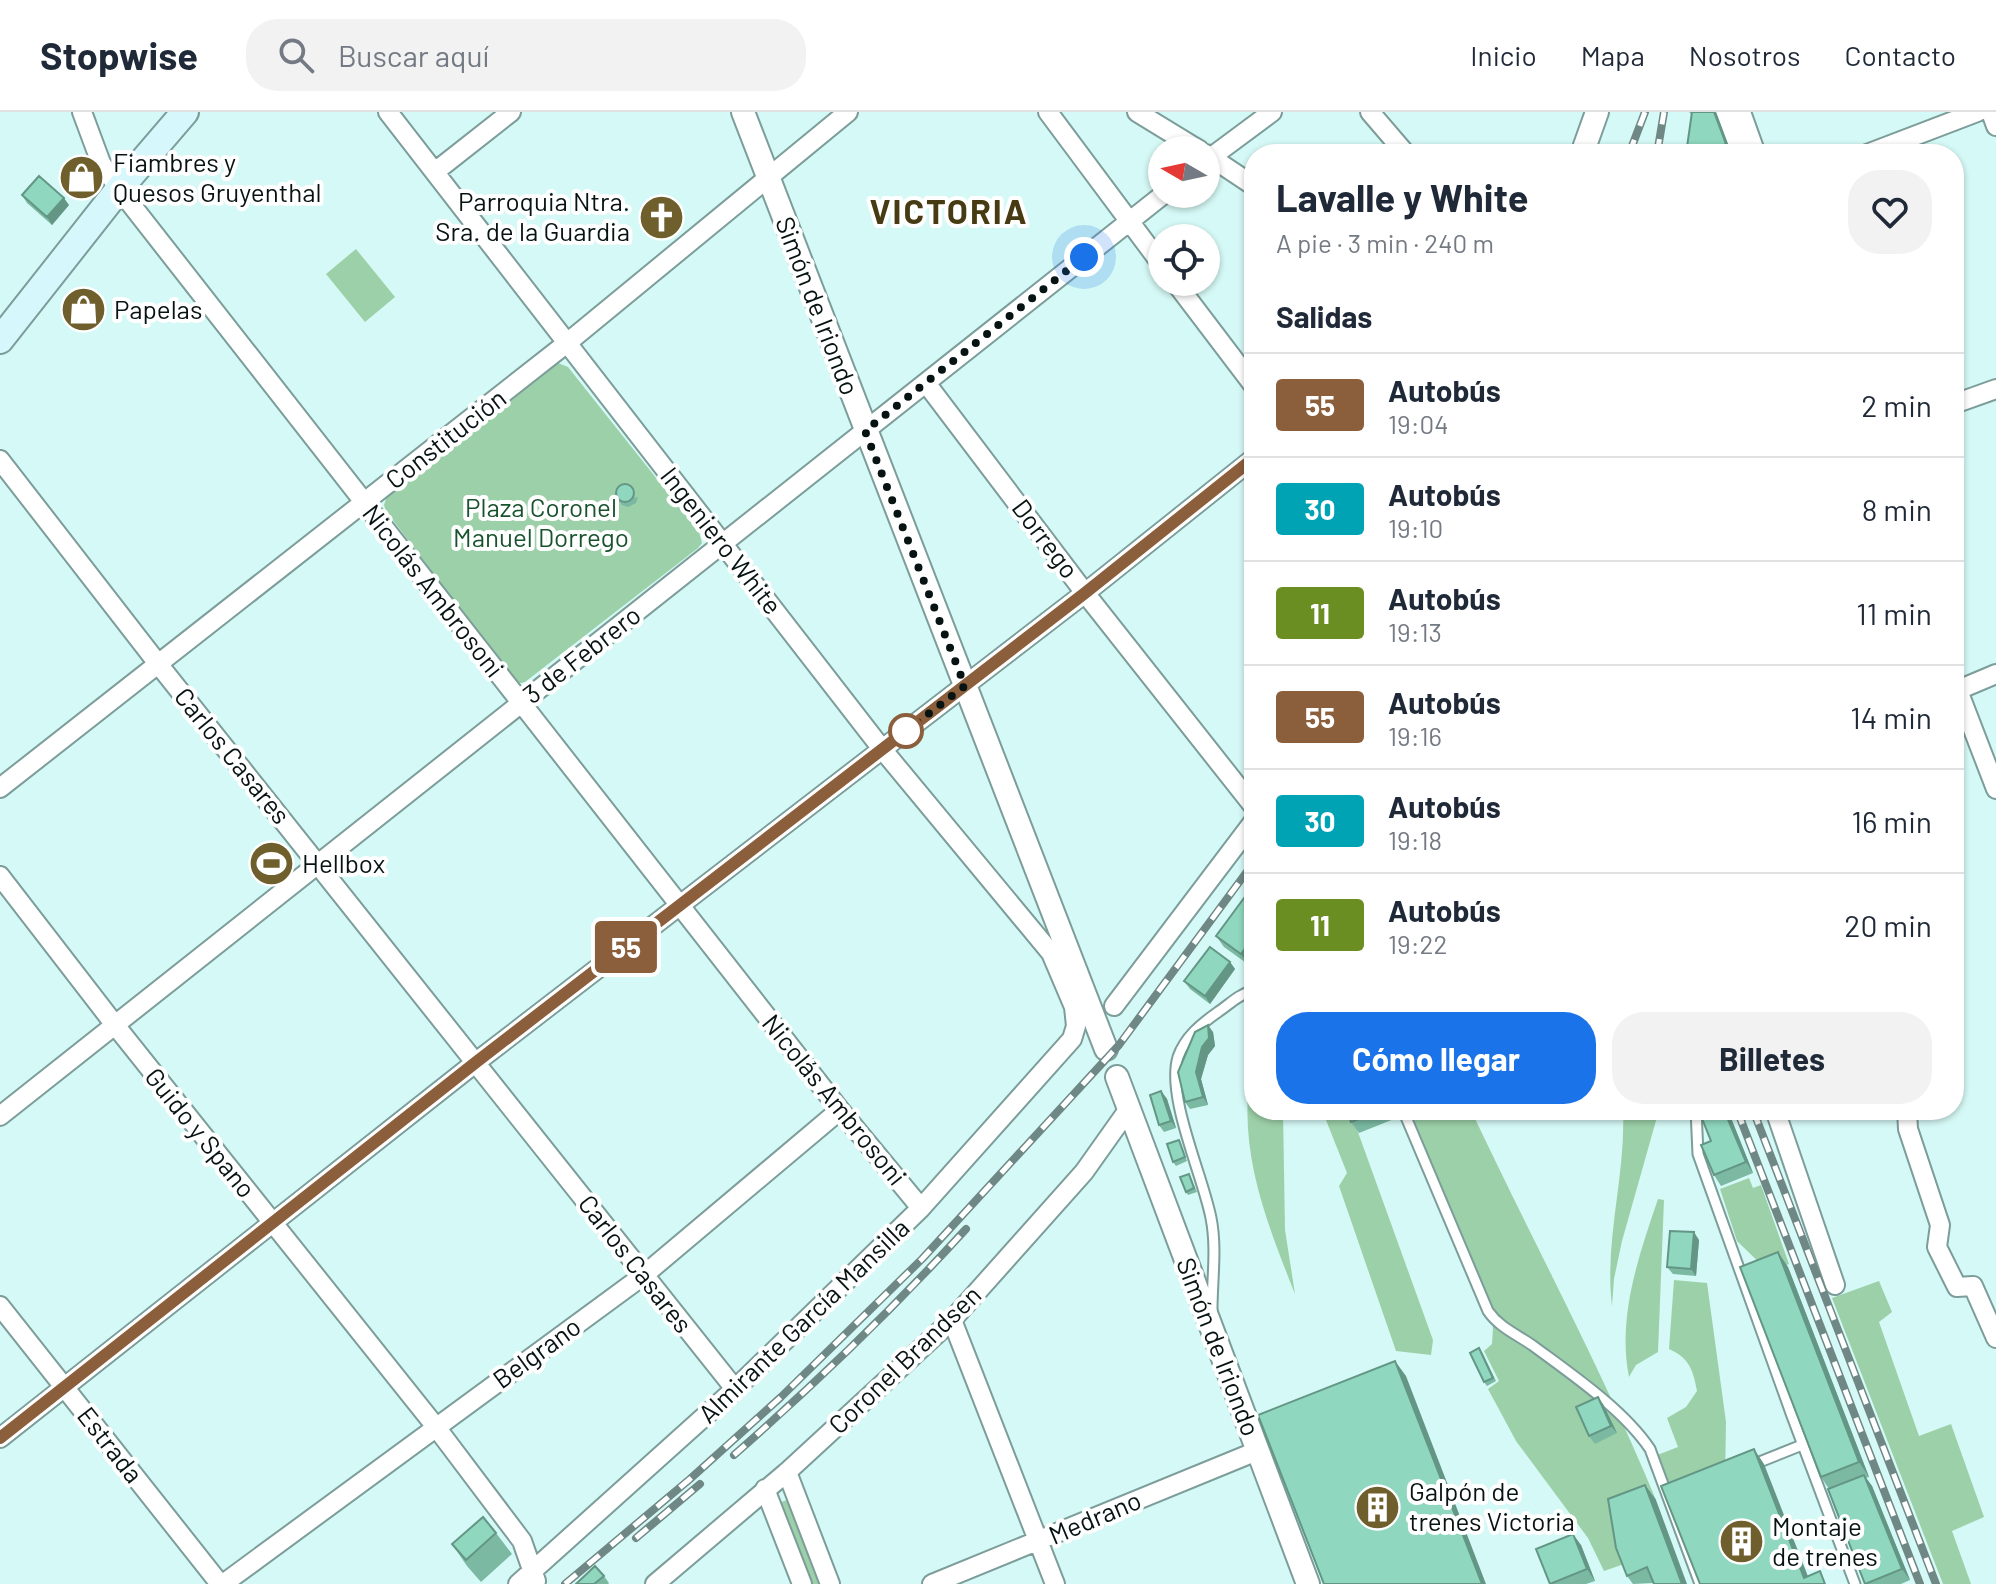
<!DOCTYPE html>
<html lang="es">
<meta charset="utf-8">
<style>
:root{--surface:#fff;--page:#f2f2f3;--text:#1f2937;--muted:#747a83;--line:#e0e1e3;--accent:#1a73e8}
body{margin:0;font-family:Barlow,sans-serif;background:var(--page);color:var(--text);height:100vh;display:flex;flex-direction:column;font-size:30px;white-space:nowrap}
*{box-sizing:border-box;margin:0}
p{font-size:26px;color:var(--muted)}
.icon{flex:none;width:44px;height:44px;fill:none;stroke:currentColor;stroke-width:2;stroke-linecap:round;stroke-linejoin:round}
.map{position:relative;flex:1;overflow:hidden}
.panel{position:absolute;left:1244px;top:32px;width:720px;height:976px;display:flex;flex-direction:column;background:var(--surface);border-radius:32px;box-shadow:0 2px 6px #0004}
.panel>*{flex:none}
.badge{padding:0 16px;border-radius:6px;font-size:28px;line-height:52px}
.needle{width:52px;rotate:279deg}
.tools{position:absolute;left:1148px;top:24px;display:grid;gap:16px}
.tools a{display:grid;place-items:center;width:72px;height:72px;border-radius:50%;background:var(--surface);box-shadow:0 2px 6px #0004;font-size:40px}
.you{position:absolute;width:40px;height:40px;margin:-20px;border:6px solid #fff;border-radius:50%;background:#1a73e8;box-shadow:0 0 0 12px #1a73e833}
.map>.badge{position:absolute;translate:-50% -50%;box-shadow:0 0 0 4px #fff}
h2{padding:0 32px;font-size:30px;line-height:72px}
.round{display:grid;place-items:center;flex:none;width:84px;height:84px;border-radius:32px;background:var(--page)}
.summary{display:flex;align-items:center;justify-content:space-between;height:136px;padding:0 32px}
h1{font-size:38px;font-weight:700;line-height:60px}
.action{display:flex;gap:16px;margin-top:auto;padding:16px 32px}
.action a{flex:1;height:92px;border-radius:32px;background:var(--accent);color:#fff;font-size:32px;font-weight:700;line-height:92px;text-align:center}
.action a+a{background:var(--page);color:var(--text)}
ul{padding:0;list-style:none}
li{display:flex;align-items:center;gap:24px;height:104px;padding:0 32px;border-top:2px solid var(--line)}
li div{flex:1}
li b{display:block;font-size:30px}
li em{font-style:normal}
li .badge{min-width:88px;font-weight:700;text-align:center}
header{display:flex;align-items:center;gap:48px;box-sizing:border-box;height:112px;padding:0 40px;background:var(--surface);border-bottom:2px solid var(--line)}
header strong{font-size:38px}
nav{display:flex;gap:44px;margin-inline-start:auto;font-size:28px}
.search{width:560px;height:72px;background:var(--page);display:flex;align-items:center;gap:20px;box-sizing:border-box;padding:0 28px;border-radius:32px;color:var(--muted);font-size:30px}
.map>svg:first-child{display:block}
.green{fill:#9cd0a8}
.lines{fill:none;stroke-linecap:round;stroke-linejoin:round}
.service-casing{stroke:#7c9d9a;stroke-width:13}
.minor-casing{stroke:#7c9d9a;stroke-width:22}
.tertiary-casing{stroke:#7c9d9a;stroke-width:26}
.secondary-casing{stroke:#7c9d9a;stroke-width:30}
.service{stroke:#fff;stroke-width:9}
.minor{stroke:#fff;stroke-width:18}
.tertiary{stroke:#fff;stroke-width:22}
.secondary{stroke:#d6f8fd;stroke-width:26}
.rail-casing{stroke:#6f8886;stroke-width:8}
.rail{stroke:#fff;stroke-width:5;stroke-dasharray:15;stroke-linecap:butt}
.wall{fill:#7bb9a3}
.shaded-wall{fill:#649685}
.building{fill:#8fd7be;stroke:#649685;stroke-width:2}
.line-casing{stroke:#fff;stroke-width:18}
.line{stroke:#8b5e3c;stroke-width:12}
.walk{stroke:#071312;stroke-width:8;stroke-dasharray:0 14.4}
.stop-dot{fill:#fff;stroke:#8b5e3c;stroke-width:4}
.labels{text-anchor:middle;stroke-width:8;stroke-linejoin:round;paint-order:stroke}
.poi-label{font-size:26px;fill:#071312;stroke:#fff;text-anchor:start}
.street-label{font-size:26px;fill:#071312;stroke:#fff}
.park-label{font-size:26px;fill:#18532d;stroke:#fff}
.district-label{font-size:34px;font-weight:bold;letter-spacing:2px;fill:#463b12;stroke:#fff}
</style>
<header>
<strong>Stopwise</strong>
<div class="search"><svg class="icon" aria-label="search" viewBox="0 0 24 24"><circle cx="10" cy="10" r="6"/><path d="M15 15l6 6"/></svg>Buscar aquí</div>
<nav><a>Inicio</a><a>Mapa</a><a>Nosotros</a><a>Contacto</a></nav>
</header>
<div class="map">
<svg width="1996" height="1472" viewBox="0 0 1996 1472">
<rect width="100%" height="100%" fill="#d5f9f6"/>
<path class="green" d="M 356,137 L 395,185 L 365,210 L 326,162 Z
M 558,251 L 568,255 L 699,420 L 702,431 L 698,436 L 525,570 L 517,572 L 386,399 L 384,393 L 387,384 Z
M 1254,941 L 1254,998 L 1283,998 L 1285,1118 L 1295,1182 C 1263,1101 1234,1029 1254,941 Z
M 1322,998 L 1350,998 L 1433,1228 L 1431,1243 L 1396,1239 L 1339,1074 L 1347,1061 Z
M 1403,998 L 1433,998 L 1437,1008 L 1461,998 L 1471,998 C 1532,1128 1601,1255 1656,1388 L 1618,1402 L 1627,1451 L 1604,1459 L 1588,1426 L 1516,1329 L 1488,1277 L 1499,1269 L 1484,1239 L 1492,1232 L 1493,1215 Z
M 1623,998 L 1659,998 L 1622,1129 L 1614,1167 L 1612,1194 C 1604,1128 1626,1064 1623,998 Z
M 1749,1066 L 1753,1076 L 1761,1073 L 1789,1152 L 1769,1160 L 1737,1129 L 1720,1077 Z
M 1658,1087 L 1664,1088 L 1658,1240 L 1636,1253 L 1629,1265 C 1617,1205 1639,1143 1658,1087 Z
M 1674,1168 L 1707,1171 L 1726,1310 L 1725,1368 L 1664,1390 L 1647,1347 L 1678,1335 L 1667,1306 L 1686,1295 L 1697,1279 C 1693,1257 1689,1246 1669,1237 Z
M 1879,1169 L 1892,1200 L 1879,1210 L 1919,1324 L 1951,1312 L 1984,1405 L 1952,1419 L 1971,1472 L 1943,1472 L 1832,1186 Z
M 787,1388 L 790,1390 L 824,1472 L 806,1472 L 778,1391 Z"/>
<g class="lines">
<defs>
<path id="service" d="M 1403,998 L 1488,1199 C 1499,1215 1516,1222 1532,1233 C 1571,1262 1623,1297 1650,1337 L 1700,1472
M 1696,998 L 1698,1042 L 1792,1304 L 1855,1472
M 1212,1198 C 1212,1168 1217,1136 1211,1106 C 1203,1064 1166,985 1178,945 C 1185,925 1201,912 1218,900 C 1230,892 1239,882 1254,878
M 1752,1353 L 1802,1333"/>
<path id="minor" d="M 82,0 L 101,51 L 119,77 L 840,998 L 921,1096
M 388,0 L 882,637 L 1051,841 L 1074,895 L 1076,914 L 1072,927 L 921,1096 L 735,1277 L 518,1472
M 1048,0 L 1162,153
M 1137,0 L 1199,38
M 1370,0 L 1406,42
M 1741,0 L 1756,42
M 1991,0 L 1996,14
M 1206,42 L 1254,74
M 1867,42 L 1977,0
M 1206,49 L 1272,0
M 436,59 L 511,0
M 1175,170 L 1254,274
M 926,271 L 1085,481 L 1254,695
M 1954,292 L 1996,277
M 0,348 L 159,553 L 735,1277
M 1954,568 L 1996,677
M 1958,578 L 1996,562
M 0,676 L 567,231 L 848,0
M 0,764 L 115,913 L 436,1315 L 522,1429 L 536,1469
M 1114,894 L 1254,709
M 1775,998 L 1835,1173
M 1907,998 L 1908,1017 L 1940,1113 L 1937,1135 L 1957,1175 L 1973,1174 L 1996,1226
M 0,1004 L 1164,82
M 0,1194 L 220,1472
M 952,1208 L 1055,1472
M 0,1326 L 475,951 L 1085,481 L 1254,346
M 787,1360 L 830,1472
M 765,1377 L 802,1472
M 223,1472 L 644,1163 L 840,998
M 655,1472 L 787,1360 L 952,1208 L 1084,1060 L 1128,998
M 932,1472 L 1257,1339"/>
<path id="tertiary" d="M 743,0 L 1106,937
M 1725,0 L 1741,42
M 1582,42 L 1597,0
M 1117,965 L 1308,1472"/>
<path id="secondary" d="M 0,228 L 119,77 L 185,0"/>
</defs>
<use href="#service" class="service-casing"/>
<use href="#minor" class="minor-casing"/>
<use href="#tertiary" class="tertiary-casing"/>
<use href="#secondary" class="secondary-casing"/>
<use href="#service" class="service"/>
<use href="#minor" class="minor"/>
<use href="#tertiary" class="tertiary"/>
<use href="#secondary" class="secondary"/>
<defs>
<path id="rail" d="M 1629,42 L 1645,0
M 1657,42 L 1664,0
M 1737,998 L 1920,1472
M 1753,998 L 1936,1472
M 734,1343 C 815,1272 893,1197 966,1117
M 636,1426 L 700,1372
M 565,1472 L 690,1367 L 781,1285 L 922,1147 L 1119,933 L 1254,750"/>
</defs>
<use href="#rail" class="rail-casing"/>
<use href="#rail" class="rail"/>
</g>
<path class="wall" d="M 1689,0 L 1716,0 L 1731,40 L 1725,42 L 1686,42 L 1692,3 Z
M 22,83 L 69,93 L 52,113 L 27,91 Z
M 638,385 L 636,391 L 628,395 L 622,393 L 619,389 Z
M 1244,786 L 1249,853 L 1224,835 L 1216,824 Z
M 1230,850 L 1235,857 L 1210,892 L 1190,877 L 1184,869 Z
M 1213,920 L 1215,934 L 1208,943 L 1201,967 L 1208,993 L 1190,997 L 1185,990 Z
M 1161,979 L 1167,987 L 1176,1016 L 1164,1020 L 1159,1013 Z
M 1347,998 L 1390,998 L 1394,1007 L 1359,1021 L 1351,1010 Z
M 1476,998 L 1487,998 L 1478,1002 Z
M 1705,998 L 1731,998 L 1727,1000 L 1731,1006 L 1753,1061 L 1721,1074 L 1714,1063 L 1711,1029 L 1707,1002 Z
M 1179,1028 L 1187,1049 L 1176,1054 L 1173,1050 Z
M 1191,1066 L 1197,1080 L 1188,1083 L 1186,1080 Z
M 1699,1128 L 1696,1164 L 1673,1162 L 1667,1155 Z
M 1788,1155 L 1869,1365 L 1866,1366 L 1872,1374 L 1910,1468 L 1901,1472 L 1865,1472 L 1829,1377 L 1821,1365 Z
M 1482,1240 L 1496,1269 L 1487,1274 L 1484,1270 Z
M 1603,1292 L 1617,1321 L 1595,1332 L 1589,1324 Z
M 1645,1373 L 1656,1388 L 1653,1471 L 1633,1472 L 1627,1464 Z
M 496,1421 L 512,1442 L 481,1470 L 467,1454 L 452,1432 Z
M 1581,1433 L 1595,1469 L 1586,1472 L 1550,1472 Z
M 604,1464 L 609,1471 L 608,1472 L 576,1472 Z"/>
<path class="shaded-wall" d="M 1714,0 L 1716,0 L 1731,40 L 1726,32 Z
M 64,86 L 69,93 L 52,113 L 47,105 Z
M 1254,824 L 1254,846 L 1249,853 L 1241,842 Z
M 1230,850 L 1235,857 L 1210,892 L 1205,884 Z
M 1208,913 L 1213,920 L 1215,934 L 1208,943 L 1201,967 L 1208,993 L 1203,985 L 1196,960 Z
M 1161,979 L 1167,987 L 1176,1016 L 1171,1009 Z
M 1724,998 L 1731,1006 L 1753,1061 L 1746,1050 Z
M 1694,1120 L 1699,1128 L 1696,1164 L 1691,1157 Z
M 1778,1140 L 1788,1155 L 1869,1365 L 1859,1350 Z
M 1395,1249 L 1406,1264 L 1486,1472 L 1482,1472 Z
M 1598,1285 L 1603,1292 L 1617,1321 L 1611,1314 Z
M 1754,1337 L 1764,1352 L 1811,1472 L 1804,1466 Z
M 1864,1363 L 1872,1374 L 1910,1468 L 1902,1457 Z
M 1645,1373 L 1656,1388 L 1687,1472 L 1682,1472 Z
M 1573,1422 L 1581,1433 L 1595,1469 L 1587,1457 Z"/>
<path class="building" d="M 1692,0 L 1714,0 L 1726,32 L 1700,42 L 1686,42 Z
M 39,64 L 64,86 L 47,105 L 22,83 Z
M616 381a9 9 0 1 1 18 0a9 9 0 1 1-18 0Z
M 1244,786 L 1254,792 L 1254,824 L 1241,842 L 1216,824 Z
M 1210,835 L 1230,850 L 1205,884 L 1184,869 Z
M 1208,913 L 1209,926 L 1202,935 L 1196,960 L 1203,985 L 1185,990 L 1178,960 L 1195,920 Z
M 1161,979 L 1171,1009 L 1159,1013 L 1150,983 Z
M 1347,998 L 1382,998 L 1351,1010 Z
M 1717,998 L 1724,998 L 1746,1050 L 1714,1063 L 1701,1033 L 1711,1029 L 1701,1004 Z
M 1179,1028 L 1185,1045 L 1173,1050 L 1167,1032 Z
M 1189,1062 L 1194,1076 L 1186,1080 L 1180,1065 Z
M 1670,1119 L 1694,1120 L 1691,1157 L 1667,1155 Z
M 1778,1140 L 1859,1350 L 1821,1365 L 1740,1155 Z
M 1479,1236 L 1493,1266 L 1484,1270 L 1470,1241 Z
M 1395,1249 L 1482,1472 L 1324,1472 L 1258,1303 Z
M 1598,1285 L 1611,1314 L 1589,1324 L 1576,1295 Z
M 1754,1337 L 1804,1466 L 1820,1459 L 1825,1472 L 1700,1472 L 1661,1374 Z
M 1864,1363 L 1902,1457 L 1865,1472 L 1828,1377 Z
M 1645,1373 L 1682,1472 L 1654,1472 L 1647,1455 L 1627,1464 L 1616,1436 L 1608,1387 Z
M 483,1405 L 496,1421 L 466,1448 L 452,1432 Z
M 1573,1422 L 1587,1457 L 1550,1472 L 1536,1437 Z
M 595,1454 L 604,1464 L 594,1472 L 576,1472 Z"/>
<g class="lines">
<defs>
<path id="line" d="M 0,1326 L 475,951 L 1085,481 L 1254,346"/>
</defs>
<use href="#line" class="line-casing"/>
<use href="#line" class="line"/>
<path class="walk" d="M 906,619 L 965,574 L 865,319 L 1084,145"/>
</g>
<defs>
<symbol id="shop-disc" viewBox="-11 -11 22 22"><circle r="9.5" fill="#6e5f2d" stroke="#fff"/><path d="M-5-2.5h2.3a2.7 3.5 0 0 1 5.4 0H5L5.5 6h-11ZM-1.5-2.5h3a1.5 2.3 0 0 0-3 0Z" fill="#fff"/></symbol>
<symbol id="church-disc" viewBox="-11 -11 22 22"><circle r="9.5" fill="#6e5f2d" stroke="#fff"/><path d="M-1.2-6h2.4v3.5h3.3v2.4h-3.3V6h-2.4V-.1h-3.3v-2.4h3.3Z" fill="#fff"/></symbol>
<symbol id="stadium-disc" viewBox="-11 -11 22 22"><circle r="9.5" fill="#6e5f2d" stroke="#fff"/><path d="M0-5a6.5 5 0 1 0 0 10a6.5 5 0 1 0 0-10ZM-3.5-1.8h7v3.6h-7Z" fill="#fff"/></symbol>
<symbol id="building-disc" viewBox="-11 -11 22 22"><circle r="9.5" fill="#6e5f2d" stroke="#fff"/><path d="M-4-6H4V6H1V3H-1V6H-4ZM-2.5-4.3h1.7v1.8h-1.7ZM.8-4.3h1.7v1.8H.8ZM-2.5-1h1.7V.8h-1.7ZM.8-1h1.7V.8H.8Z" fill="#fff"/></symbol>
</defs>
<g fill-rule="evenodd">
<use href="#shop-disc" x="56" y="40" width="51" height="51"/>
<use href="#church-disc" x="636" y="80" width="51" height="51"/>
<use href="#shop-disc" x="58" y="172" width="51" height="51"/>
<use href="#stadium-disc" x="246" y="726" width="51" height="51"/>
<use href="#building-disc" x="1352" y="1370" width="51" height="51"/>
<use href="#building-disc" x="1716" y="1404" width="51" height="51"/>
</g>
<circle class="stop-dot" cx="906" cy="619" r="16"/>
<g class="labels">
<g class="poi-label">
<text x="113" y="60">Fiambres y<tspan x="113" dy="30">Quesos Gruyenthal</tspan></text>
<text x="630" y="99" text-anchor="end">Parroquia Ntra.<tspan x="630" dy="30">Sra. de la Guardia</tspan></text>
<text x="114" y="207">Papelas</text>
<text x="302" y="761">Hellbox</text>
<text x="1409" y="1389">Galpón de<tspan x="1409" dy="30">trenes Victoria</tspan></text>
<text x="1772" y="1424">Montaje<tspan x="1772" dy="30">de trenes</tspan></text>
</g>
<g class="street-label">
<text transform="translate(817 194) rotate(69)" y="9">Simón de Iriondo</text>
<text transform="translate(446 327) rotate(-38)" y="9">Constitución</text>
<text transform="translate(1045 427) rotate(53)" y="9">Dorrego</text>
<text transform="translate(721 429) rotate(52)" y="9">Ingeniero White</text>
<text transform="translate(433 479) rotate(52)" y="9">Nicolás Ambrosoni</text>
<text transform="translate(582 543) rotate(-38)" y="9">3 de Febrero</text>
<text transform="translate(232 644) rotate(51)" y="9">Carlos Casares</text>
<text transform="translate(834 988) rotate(51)" y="9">Nicolás Ambrosoni</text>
<text transform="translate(200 1021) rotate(51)" y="9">Guido y Spano</text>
<text transform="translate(635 1152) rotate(52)" y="9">Carlos Casares</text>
<text transform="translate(804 1209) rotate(-44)" y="9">Almirante García Mansilla</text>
<text transform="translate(1218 1235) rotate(69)" y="9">Simón de Iriondo</text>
<text transform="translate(537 1241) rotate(-36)" y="9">Belgrano</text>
<text transform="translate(905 1248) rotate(-44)" y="9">Coronel Brandsen</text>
<text transform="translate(110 1333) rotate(52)" y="9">Estrada</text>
<text transform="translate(1095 1406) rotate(-23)" y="9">Medrano</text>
</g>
<g class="park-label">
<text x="541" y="405">Plaza Coronel<tspan x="541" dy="30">Manuel Dorrego</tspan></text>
</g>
<g class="district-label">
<text x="949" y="112">VICTORIA</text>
</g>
</g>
</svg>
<div class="tools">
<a><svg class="needle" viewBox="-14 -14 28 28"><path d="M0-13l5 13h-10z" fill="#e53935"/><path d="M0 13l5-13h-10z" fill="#747a83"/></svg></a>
<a><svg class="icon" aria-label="locate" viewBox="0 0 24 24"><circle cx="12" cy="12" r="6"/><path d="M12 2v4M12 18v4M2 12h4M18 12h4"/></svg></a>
</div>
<div class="you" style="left:1084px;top:145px"></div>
<b class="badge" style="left:626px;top:835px;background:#8b5e3c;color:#fff">55</b>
<section class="panel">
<div class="summary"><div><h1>Lavalle y White</h1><p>A pie · 3 min · 240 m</p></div><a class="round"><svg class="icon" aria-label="heart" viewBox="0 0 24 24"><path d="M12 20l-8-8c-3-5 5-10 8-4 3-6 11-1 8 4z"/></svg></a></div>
<h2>Salidas</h2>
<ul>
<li><span class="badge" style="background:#8b5e3c;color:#fff">55</span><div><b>Autobús</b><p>19:04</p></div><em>2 min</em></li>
<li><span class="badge" style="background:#00a3b4;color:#fff">30</span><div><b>Autobús</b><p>19:10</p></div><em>8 min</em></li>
<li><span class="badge" style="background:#6b8e23;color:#fff">11</span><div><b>Autobús</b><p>19:13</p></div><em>11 min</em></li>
<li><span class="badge" style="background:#8b5e3c;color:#fff">55</span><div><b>Autobús</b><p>19:16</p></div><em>14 min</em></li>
<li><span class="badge" style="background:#00a3b4;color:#fff">30</span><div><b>Autobús</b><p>19:18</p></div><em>16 min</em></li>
<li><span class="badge" style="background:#6b8e23;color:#fff">11</span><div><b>Autobús</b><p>19:22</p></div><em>20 min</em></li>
</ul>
<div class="action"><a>Cómo llegar</a><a>Billetes</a></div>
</section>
</div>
